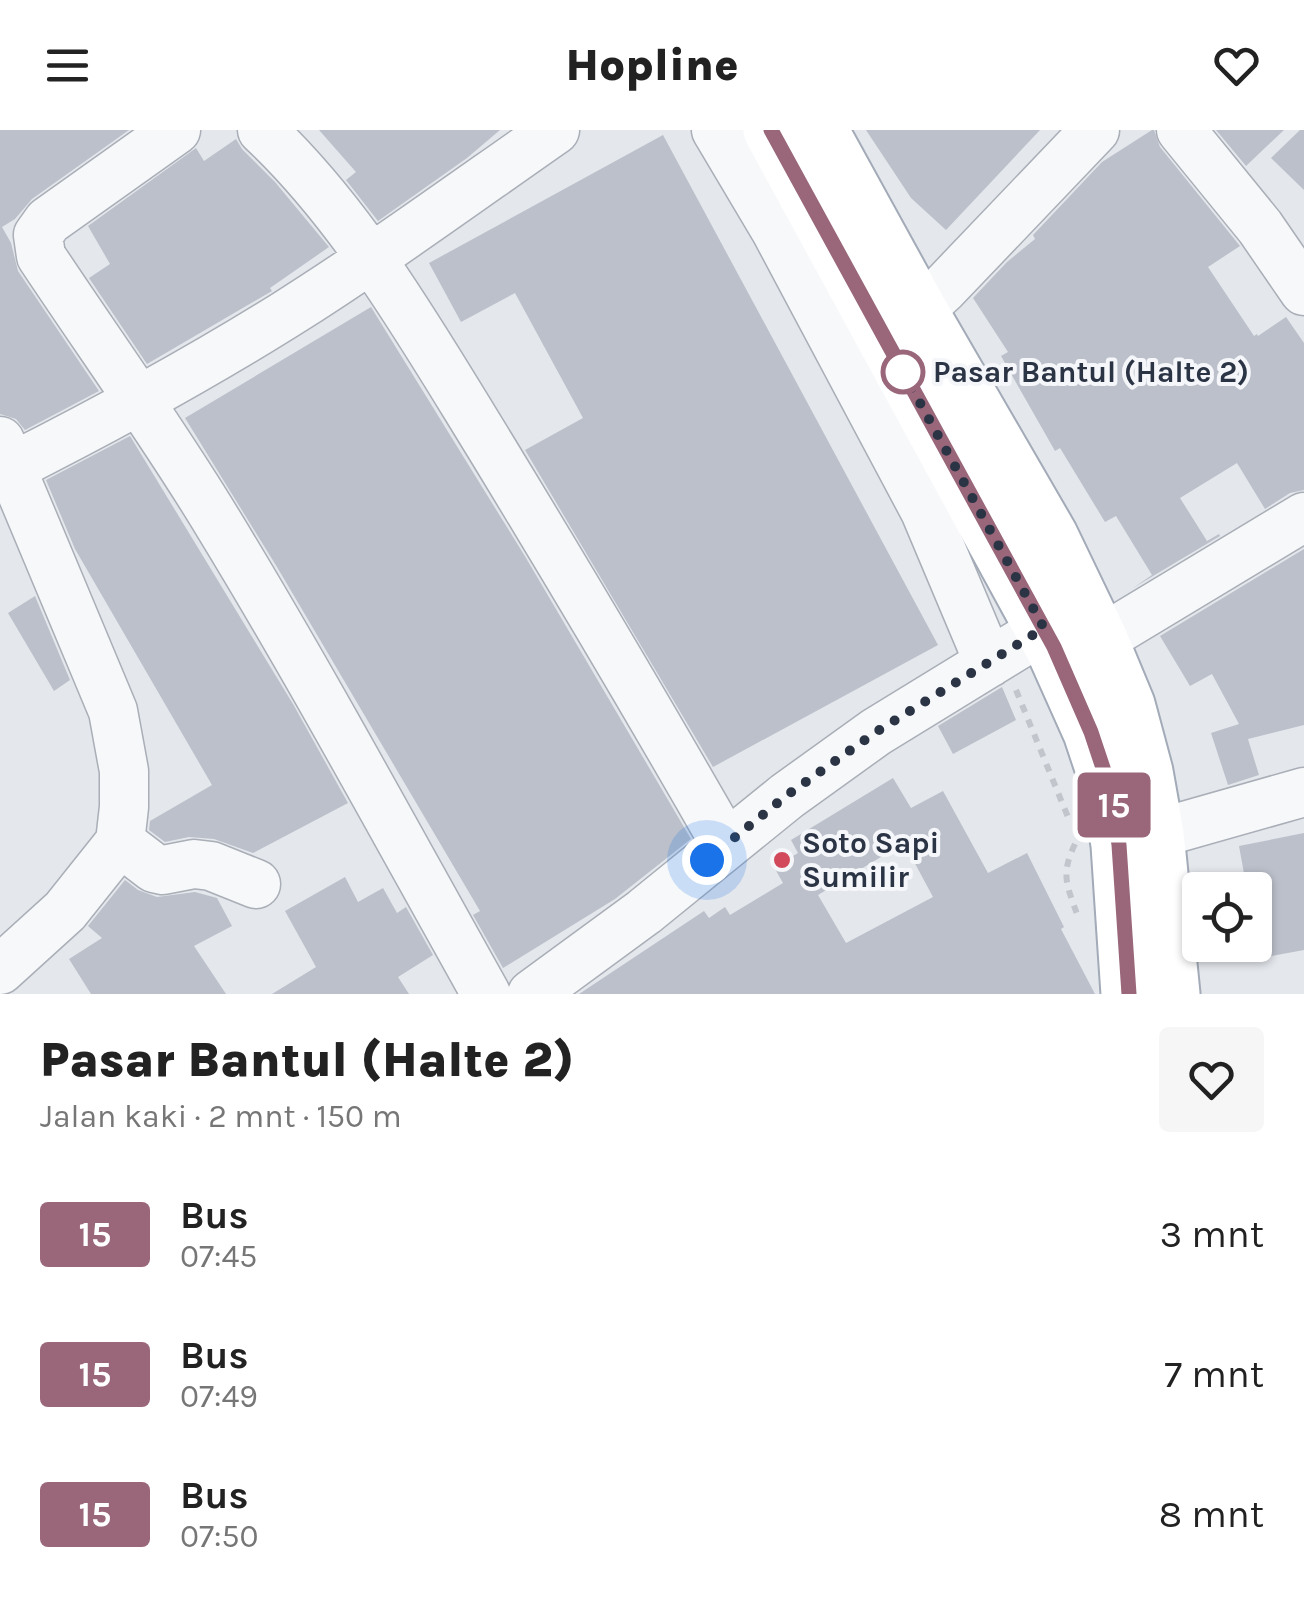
<!DOCTYPE html>
<html lang="id">
<meta charset="utf-8">
<style>
:root{--surface:#fff;--page:#f6f6f6;--text:#222;--muted:#767676}
body{margin:0;font-family:Karla,sans-serif;background:var(--page);color:var(--text);height:100vh;display:flex;flex-direction:column;font-size:38px;white-space:nowrap}
*{box-sizing:border-box;margin:0}
p{font-size:32px;color:var(--muted)}
.icon{flex:none;width:55px;height:55px;fill:none;stroke:currentColor;stroke-width:2;stroke-linecap:round;stroke-linejoin:round}
.map{position:relative;height:864px;overflow:hidden}
.details{display:flex;flex-direction:column;background:var(--surface);flex:1}
.details>*{flex:none}
.badge{padding:0 20px;border-radius:8px;font-size:35px;line-height:65px}
.tools{position:absolute;left:1182px;top:742px;display:grid;gap:20px}
.tools a{display:grid;place-items:center;width:90px;height:90px;border-radius:10px;background:var(--surface);box-shadow:0 2px 8px #0004;font-size:50px}
.you{position:absolute;width:50px;height:50px;margin:-25px;border:8px solid #fff;border-radius:50%;background:#1a73e8;box-shadow:0 0 0 15px #1a73e833}
.map>.badge{position:absolute;translate:-50% -50%;box-shadow:0 0 0 5px #fff}
.round{display:grid;place-items:center;flex:none;width:105px;height:105px;border-radius:10px;background:var(--page)}
.overview{display:flex;align-items:center;justify-content:space-between;height:170px;padding:0 40px}
h1{font-size:48px;font-weight:800;line-height:75px}
ul{padding:0;list-style:none}
li{display:flex;align-items:center;gap:30px;height:140px;padding:0 40px}
li div{flex:1}
li b{display:block;font-size:38px}
li em{font-style:normal}
li .badge{min-width:110px;font-weight:700;text-align:center}
header{display:flex;justify-content:space-between;align-items:center;height:130px;padding:0 40px;background:var(--surface);font-size:45px;font-weight:800}
.map>svg:first-child{display:block}
.building{fill:#bbc0ca;fill-rule:evenodd}
.lines{fill:none;stroke-linecap:round;stroke-linejoin:round}
.minor-casing{stroke:#a9aeb7;stroke-width:51}
.major-casing{stroke:#a3abb8;stroke-width:59}
.path{stroke:#c2c5cb;stroke-width:6;stroke-dasharray:8 8;stroke-linecap:butt}
.minor{stroke:#f7f8fa;stroke-width:48}
.major{stroke:#fff;stroke-width:55}
.line-casing{stroke:#fff;stroke-width:22}
.line{stroke:#99667a;stroke-width:15}
.walk{stroke:#2b3445;stroke-width:10;stroke-dasharray:0 18}
.stop-dot{fill:#fff;stroke:#99667a;stroke-width:5}
.poi-dot{fill:#d1495b;stroke:#f4f6f9;stroke-width:4}
.labels{text-anchor:middle;stroke-width:8;stroke-linejoin:round;paint-order:stroke}
.stop-label{font-size:30px;font-weight:bold;fill:#2b3445;stroke:#f4f6f9;text-anchor:start}
.poi-label{font-size:30px;font-weight:bold;fill:#2b3445;stroke:#f4f6f9;text-anchor:start}
</style>
<header><svg class="icon" aria-label="menu" viewBox="0 0 24 24"><path d="M4 6h16M4 12h16M4 18h16"/></svg>Hopline<svg class="icon" aria-label="heart" viewBox="0 0 24 24"><path d="M12 20l-8-8c-3-5 5-10 8-4 3-6 11-1 8 4z"/></svg></header>
<div class="map">
<svg width="1304" height="864" viewBox="0 0 1304 864">
<rect width="100%" height="100%" fill="#e4e7ec"/>
<path class="building" d="M 0,0 L 129,0 L 32,69 L 15,89 L 2,97 L 11,113 L 18,141 L 99,261 L 25,300 L 16,289 L 0,284 Z
M 319,0 L 500,0 L 467,28 L 378,91 L 346,50 L 356,42 Z
M 866,0 L 1040,0 L 946,100 L 911,68 Z
M 1152,0 L 1154,0 L 1160,17 L 1240,116 L 1208,137 L 1254,206 L 1257,204 L 1258,206 L 1286,187 L 1304,213 L 1304,360 L 1290,363 L 1265,379 L 1237,333 L 1180,368 L 1207,411 L 1219,404 L 1220,406 L 1133,458 L 1152,445 L 1116,386 L 1105,392 L 1060,318 L 1055,321 L 1001,226 L 1008,222 L 973,168 L 1007,132 L 1035,109 L 1033,105 L 1102,32 Z
M 1216,0 L 1284,0 L 1246,36 Z
M 1300,0 L 1304,0 L 1304,60 L 1271,28 Z
M 663,5 L 938,515 L 713,637 L 525,320 L 583,288 L 515,163 L 461,192 L 429,133 Z
M 236,9 L 242,19 L 275,52 L 329,117 L 270,158 L 272,161 L 147,234 L 89,148 L 110,134 L 88,96 L 196,18 L 204,31 Z
M 371,177 L 526,428 L 691,709 L 615,769 L 503,838 L 473,785 L 480,781 L 277,437 L 185,288 Z
M 130,306 L 293,574 L 348,673 L 253,723 L 214,709 L 189,707 L 165,712 L 149,700 L 150,691 L 212,655 L 75,419 L 46,350 Z
M 1304,419 L 1304,595 L 1248,609 L 1259,645 L 1228,655 L 1211,603 L 1239,594 L 1212,544 L 1190,556 L 1160,506 Z
M 35,466 L 70,550 L 54,561 L 8,483 Z
M 1002,557 L 1016,590 L 953,624 L 938,596 Z
M 893,648 L 911,678 L 943,661 L 988,743 L 1027,723 L 1064,797 L 1061,799 L 1095,864 L 579,864 L 704,781 L 709,788 L 725,777 L 730,785 L 783,753 L 774,737 L 798,723 L 791,710 ZM 904,713 L 933,767 L 846,813 L 818,765 Z
M 1304,703 L 1304,820 L 1255,829 L 1255,760 L 1247,760 L 1239,716 Z
M 345,747 L 358,772 L 383,758 L 397,783 L 406,777 L 433,825 L 398,847 L 409,864 L 272,864 L 316,837 L 285,781 Z
M 125,750 L 138,760 L 157,767 L 195,762 L 217,768 L 232,796 L 194,816 L 226,864 L 91,864 L 69,829 L 102,808 L 88,796 Z"/>
<g class="lines">
<defs>
<path id="minor" d="M 176,0 L 48,91 L 38,105 L 41,126 C 100,215 163,302 218,393 C 312,547 398,707 486,864
M 262,0 C 354,86 423,207 489,314 C 570,447 649,580 726,715
M 716,0 L 776,101 L 925,381 L 989,533
M 1181,0 L 1260,97 L 1304,161
M 894,204 L 944,158 L 1095,0
M 0,311 L 113,581 L 124,641 L 124,677 L 120,712 L 65,781 L 0,840
M 12,337 C 105,290 197,240 285,185 C 377,127 466,62 555,0
M 1100,510 L 1304,387
M 1156,704 L 1304,662
M 120,712 L 154,738 L 163,740 L 194,734 L 211,736 L 256,754
M 532,864 L 644,782 L 787,666 L 876,602 L 1044,499"/>
<path id="major" d="M 771,0 L 1053,517 L 1091,602 L 1111,662 L 1119,715 L 1129,864
M 820,0 L 919,180 L 1050,406 L 1100,510 L 1127,575 L 1145,642 L 1156,704 L 1172,864"/>
</defs>
<use href="#minor" class="minor-casing"/>
<use href="#major" class="major-casing"/>
<path class="path" d="M 1016,560 L 1070,692
M 1075,714 C 1060,745 1067,755 1078,787"/>
<use href="#minor" class="minor"/>
<use href="#major" class="major"/>
</g>
<g class="lines">
<defs>
<path id="line" d="M 771,0 L 1054,517 L 1091,602 L 1111,662 L 1119,715 L 1129,864"/>
</defs>
<use href="#line" class="line-casing"/>
<use href="#line" class="line"/>
<path class="walk" d="M 707,730 L 786,666 L 876,602 L 1044,498 L 903,242"/>
</g>
<circle class="stop-dot" cx="903" cy="242" r="20"/>
<circle class="poi-dot" cx="782" cy="730" r="10"/>
<g class="labels">
<g class="stop-label">
<text x="933" y="252">Pasar Bantul (Halte 2)</text>
</g>
<g class="poi-label">
<text x="802" y="723">Soto Sapi<tspan x="802" dy="34">Sumilir</tspan></text>
</g>
</g>
</svg>
<div class="tools">
<a><svg class="icon" aria-label="locate" viewBox="0 0 24 24"><circle cx="12" cy="12" r="6"/><path d="M12 2v4M12 18v4M2 12h4M18 12h4"/></svg></a>
</div>
<div class="you" style="left:707px;top:730px"></div>
<b class="badge" style="left:1114px;top:675px;background:#99667a;color:#fff">15</b>
</div>
<section class="details">
<div class="overview"><div><h1>Pasar Bantul (Halte 2)</h1><p>Jalan kaki · 2 mnt · 150 m</p></div><a class="round"><svg class="icon" aria-label="heart" viewBox="0 0 24 24"><path d="M12 20l-8-8c-3-5 5-10 8-4 3-6 11-1 8 4z"/></svg></a></div>
<ul>
<li><span class="badge" style="background:#99667a;color:#fff">15</span><div><b>Bus</b><p>07:45</p></div><em>3 mnt</em></li>
<li><span class="badge" style="background:#99667a;color:#fff">15</span><div><b>Bus</b><p>07:49</p></div><em>7 mnt</em></li>
<li><span class="badge" style="background:#99667a;color:#fff">15</span><div><b>Bus</b><p>07:50</p></div><em>8 mnt</em></li>
</ul>
</section>
